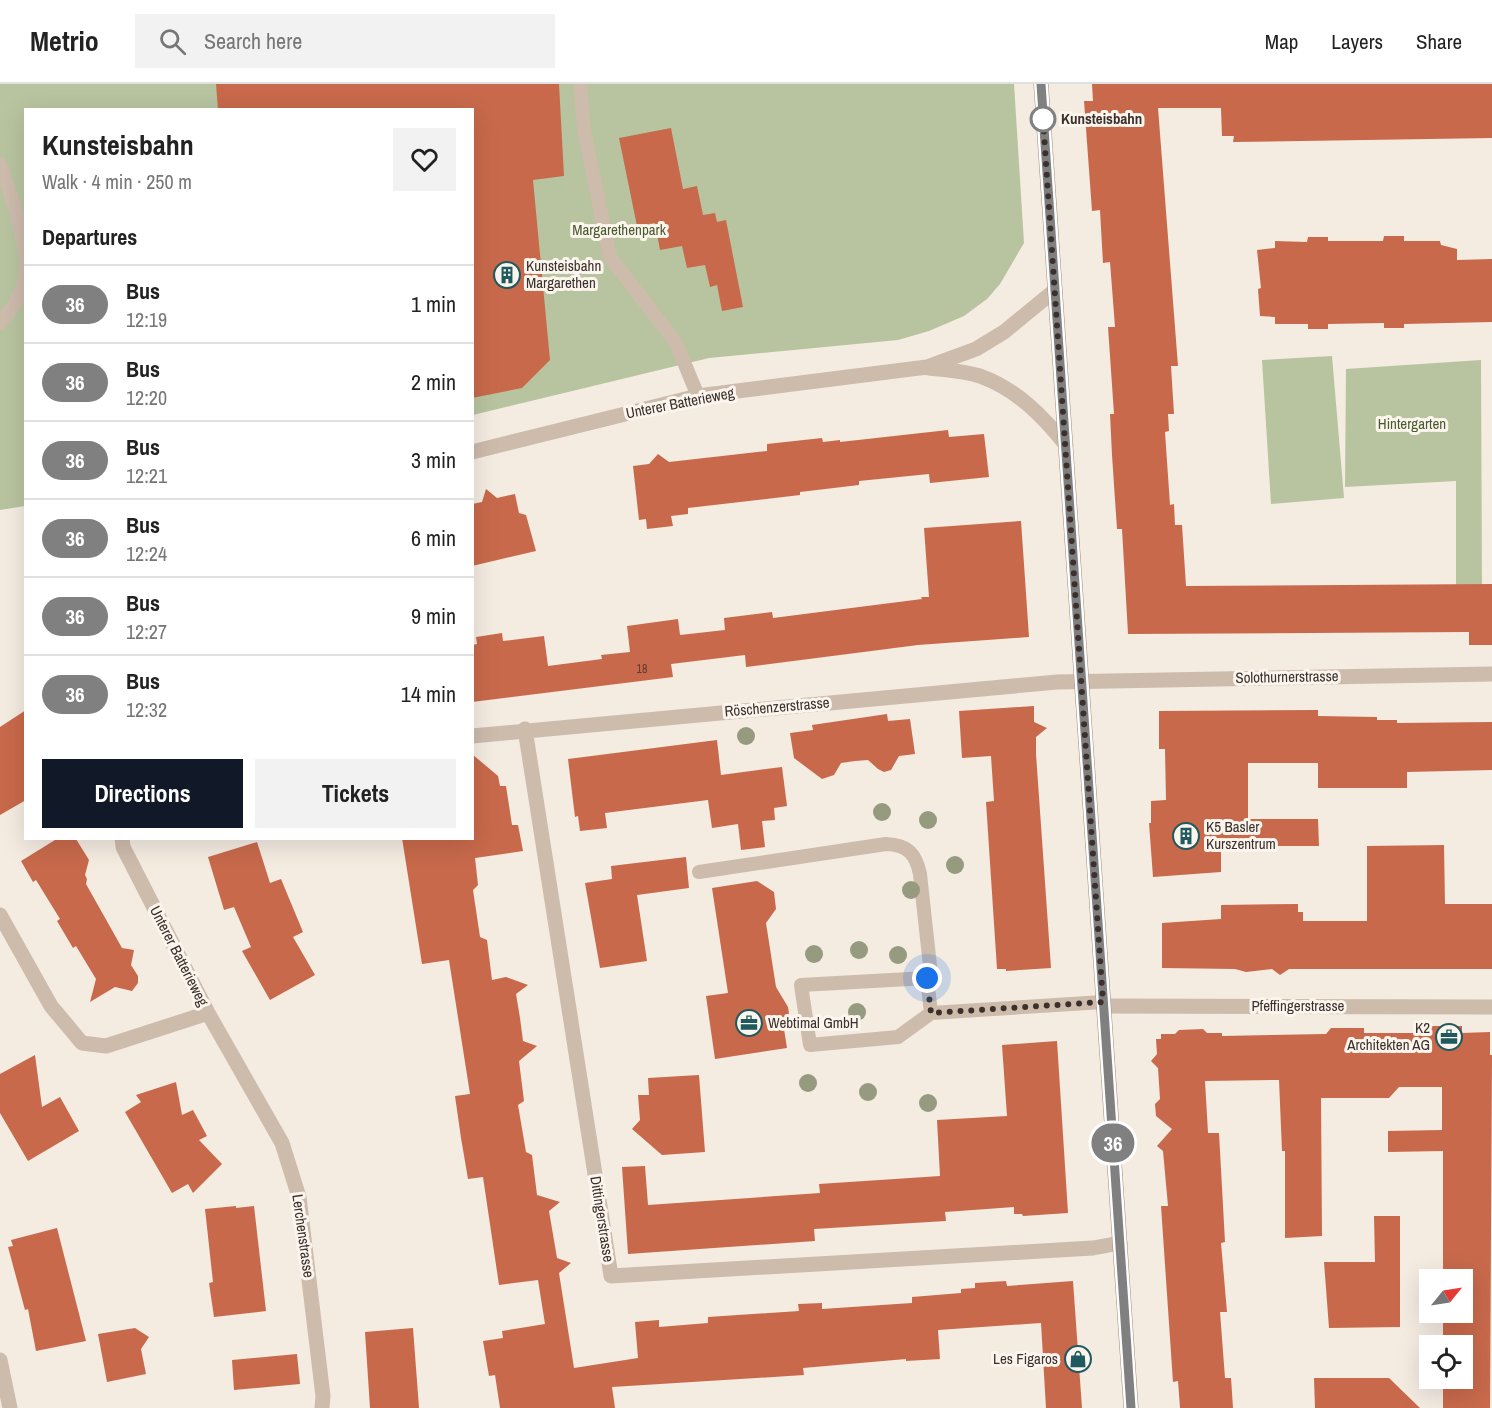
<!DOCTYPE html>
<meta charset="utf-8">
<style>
:root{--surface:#fff;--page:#f2f2f2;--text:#222;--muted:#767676;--line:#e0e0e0;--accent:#111827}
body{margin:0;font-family:"Archivo Narrow",sans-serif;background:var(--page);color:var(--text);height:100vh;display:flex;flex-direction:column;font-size:22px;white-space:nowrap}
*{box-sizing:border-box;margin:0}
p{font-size:20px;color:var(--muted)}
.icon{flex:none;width:33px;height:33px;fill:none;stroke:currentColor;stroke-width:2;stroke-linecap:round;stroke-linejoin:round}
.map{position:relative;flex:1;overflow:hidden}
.drawer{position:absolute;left:24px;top:24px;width:450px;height:732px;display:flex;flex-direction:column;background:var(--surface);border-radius:0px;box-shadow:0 6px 24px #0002}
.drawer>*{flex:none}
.badge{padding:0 12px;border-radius:20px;font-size:21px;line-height:39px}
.needle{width:39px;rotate:60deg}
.controls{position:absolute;left:1419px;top:1185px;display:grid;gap:12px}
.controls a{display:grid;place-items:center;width:54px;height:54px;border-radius:0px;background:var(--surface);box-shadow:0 6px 24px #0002;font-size:30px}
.you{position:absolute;width:30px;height:30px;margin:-15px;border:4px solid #fff;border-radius:50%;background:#1a73e8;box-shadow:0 0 0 9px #1a73e833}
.map>.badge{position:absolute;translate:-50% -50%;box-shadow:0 0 0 3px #fff}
h2{padding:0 18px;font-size:22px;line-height:54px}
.round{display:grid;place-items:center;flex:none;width:63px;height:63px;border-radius:0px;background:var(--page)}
.headline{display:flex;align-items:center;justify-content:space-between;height:102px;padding:0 18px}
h1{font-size:28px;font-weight:700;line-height:45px}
.button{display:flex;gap:12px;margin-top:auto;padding:12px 18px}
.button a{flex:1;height:69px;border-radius:0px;background:var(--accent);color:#fff;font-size:24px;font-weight:700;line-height:69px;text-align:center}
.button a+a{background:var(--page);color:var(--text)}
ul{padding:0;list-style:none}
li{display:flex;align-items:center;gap:18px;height:78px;padding:0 18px;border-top:2px solid var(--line)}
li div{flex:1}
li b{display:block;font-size:22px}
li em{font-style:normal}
li .badge{min-width:66px;font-weight:700;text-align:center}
header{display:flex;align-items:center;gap:36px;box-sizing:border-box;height:84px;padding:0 30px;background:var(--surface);border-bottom:2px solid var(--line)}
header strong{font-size:28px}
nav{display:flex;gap:33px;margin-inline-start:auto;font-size:21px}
.search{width:420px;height:54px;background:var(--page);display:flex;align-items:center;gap:15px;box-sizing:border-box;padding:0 21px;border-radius:0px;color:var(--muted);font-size:22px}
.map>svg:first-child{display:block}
.green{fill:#b8c4a0}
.building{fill:#c8694b}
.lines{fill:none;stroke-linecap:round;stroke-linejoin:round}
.lane{stroke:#cdbbac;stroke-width:14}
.street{stroke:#cdbbac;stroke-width:15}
.secondary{stroke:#a18a7d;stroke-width:15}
.tree{fill:#969b7f}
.line-casing{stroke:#fff;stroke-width:14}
.line{stroke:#808080;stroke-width:9}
.walk{stroke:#3b302b;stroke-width:6;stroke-dasharray:0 10.8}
.stop-dot{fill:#fff;stroke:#808080;stroke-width:3}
.labels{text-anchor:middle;stroke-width:6;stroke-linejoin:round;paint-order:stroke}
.number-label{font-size:12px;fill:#5e3e33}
.stop-label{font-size:15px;font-weight:bold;fill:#3b302b;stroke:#fbf5ee;text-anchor:start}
.park-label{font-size:15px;fill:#4a5a2e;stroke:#fbf5ee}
.poi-label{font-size:15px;fill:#3b302b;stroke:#fbf5ee;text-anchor:start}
.street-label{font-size:15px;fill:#3b302b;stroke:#fbf5ee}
</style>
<header>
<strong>Metrio</strong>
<div class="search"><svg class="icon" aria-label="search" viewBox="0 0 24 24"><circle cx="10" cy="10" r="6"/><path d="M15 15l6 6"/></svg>Search here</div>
<nav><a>Map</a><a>Layers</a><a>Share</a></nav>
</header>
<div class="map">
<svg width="1492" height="1324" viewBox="0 0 1492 1324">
<rect width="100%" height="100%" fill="#f4ebe1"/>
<path class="green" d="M 0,0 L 1014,0 L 1024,159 L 1000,200 L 987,215 L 964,232 L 929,247 L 898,256 L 709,274 L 473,331 L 472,26 L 26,26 L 25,422 L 0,426 Z
M 1332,272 L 1344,414 L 1271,420 L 1262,276 Z
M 1481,276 L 1482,510 L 1456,501 L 1456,397 L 1345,403 L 1346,285 Z"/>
<path class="building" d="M 216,0 L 559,0 L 564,92 L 533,96 L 550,276 L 522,304 L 472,314 L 472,26 L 218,26 Z
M 1092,0 L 1492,0 L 1492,54 L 1233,58 L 1234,52 L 1222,52 L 1221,24 L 1158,24 L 1178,282 L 1171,282 L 1174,330 L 1168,330 L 1169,347 L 1165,348 L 1170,421 L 1174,420 L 1175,441 L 1182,441 L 1186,502 L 1492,500 L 1492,561 L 1469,561 L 1469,548 L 1128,550 L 1122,445 L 1117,445 L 1112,371 L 1110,330 L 1114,330 L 1108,243 L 1115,243 L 1110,178 L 1103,179 L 1100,126 L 1092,127 L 1084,17 L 1093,17 Z
M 671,44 L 683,105 L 697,102 L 703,131 L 715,129 L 717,138 L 726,136 L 743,223 L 722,227 L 717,201 L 710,203 L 705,181 L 687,184 L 682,162 L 660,166 L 655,139 L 637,142 L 619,54 Z
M 1384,152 L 1404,152 L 1404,157 L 1440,157 L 1441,161 L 1457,165 L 1457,176 L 1492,175 L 1492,238 L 1404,240 L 1404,244 L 1384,244 L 1384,239 L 1328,240 L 1328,245 L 1308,245 L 1308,240 L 1275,240 L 1275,233 L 1260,232 L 1258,205 L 1261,204 L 1257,166 L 1275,164 L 1275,157 L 1307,158 L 1308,153 L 1328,153 L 1328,157 L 1383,157 Z
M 948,346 L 949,353 L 984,350 L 989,393 L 930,399 L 929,390 L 859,397 L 859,401 L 800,408 L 800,411 L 688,424 L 688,430 L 671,432 L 673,442 L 647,445 L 646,435 L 639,436 L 633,382 L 649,380 L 658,370 L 669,378 L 767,367 L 767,360 L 822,354 L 823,358 L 840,356 L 840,358 Z
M 486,405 L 497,414 L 515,410 L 519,429 L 526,431 L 536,467 L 472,482 L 472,420 L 482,418 Z
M 1021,437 L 1029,553 L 918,561 L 746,583 L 745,571 L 671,580 L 673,593 L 472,618 L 472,561 L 477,560 L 476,553 L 502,549 L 503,557 L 544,552 L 548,582 L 602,575 L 601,571 L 630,568 L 627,542 L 678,535 L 680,551 L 725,546 L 724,534 L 772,528 L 773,534 L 922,515 L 921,513 L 929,513 L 924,444 Z
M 1034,622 L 1034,638 L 1047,644 L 1036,653 L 1036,670 L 1051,884 L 1006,887 L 1006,885 L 997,885 L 986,718 L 994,717 L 991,672 L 962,674 L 959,627 Z
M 26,626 L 26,716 L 0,731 L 0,643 Z
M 1318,626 L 1318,632 L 1377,633 L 1377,636 L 1397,636 L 1397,639 L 1492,638 L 1492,686 L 1407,688 L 1407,704 L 1318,704 L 1318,679 L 1248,679 L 1248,735 L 1318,735 L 1319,762 L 1221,762 L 1221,788 L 1153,793 L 1149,739 L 1151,739 L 1151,717 L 1166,716 L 1165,665 L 1159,665 L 1159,627 Z
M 887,630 L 888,637 L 910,635 L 915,670 L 899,672 L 891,686 L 884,688 L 878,685 L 868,676 L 855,677 L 841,679 L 834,691 L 822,695 L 794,674 L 790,649 L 813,646 L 812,641 Z
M 717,656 L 721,691 L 782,683 L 787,722 L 774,724 L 775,736 L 762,737 L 765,763 L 741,766 L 738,740 L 712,744 L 708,716 L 605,729 L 607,744 L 580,747 L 578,732 L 575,733 L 568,675 Z
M 472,670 L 498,692 L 500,702 L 506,702 L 512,741 L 518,741 L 523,767 L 475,774 L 478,801 L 473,806 L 480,853 L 487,856 L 492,896 L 506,893 L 528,901 L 516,910 L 520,934 L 523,957 L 537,962 L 519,977 L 524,1017 L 518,1021 L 526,1068 L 532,1071 L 537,1111 L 560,1118 L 549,1127 L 557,1174 L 571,1179 L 559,1189 L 574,1284 L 638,1274 L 635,1238 L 659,1236 L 659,1243 L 708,1239 L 708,1233 L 799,1227 L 798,1220 L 822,1219 L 822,1225 L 912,1219 L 912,1213 L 961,1209 L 961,1205 L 975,1204 L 975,1199 L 1006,1197 L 1007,1202 L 1073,1197 L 1082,1324 L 1046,1324 L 1041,1239 L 938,1246 L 940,1275 L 906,1277 L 906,1275 L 803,1284 L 804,1291 L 612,1303 L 615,1324 L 500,1324 L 495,1291 L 489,1292 L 483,1257 L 503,1254 L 502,1247 L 545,1240 L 538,1196 L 499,1201 L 483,1093 L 468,1095 L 461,1054 L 455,1012 L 470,1010 L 449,876 L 422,880 L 402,754 L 472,754 L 472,758 Z
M 76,755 L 89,776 L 85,791 L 87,795 L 86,800 L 122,864 L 134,866 L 131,881 L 138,892 L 138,899 L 132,907 L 115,903 L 90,918 L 96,895 L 76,862 L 73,864 L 57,837 L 60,835 L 36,796 L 33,798 L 21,777 L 55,756 Z
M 257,758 L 270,799 L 281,795 L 303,848 L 293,853 L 315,891 L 270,916 L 242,867 L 251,863 L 234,823 L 224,826 L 208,773 Z
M 1444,761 L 1445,820 L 1492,820 L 1492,885 L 1289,885 L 1280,891 L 1272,885 L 1246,888 L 1235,885 L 1162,884 L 1162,839 L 1221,835 L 1221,821 L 1298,820 L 1298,828 L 1303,828 L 1303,837 L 1367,837 L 1367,762 Z
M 686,773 L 689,804 L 637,811 L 647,877 L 600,884 L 585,799 L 612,795 L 611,782 Z
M 757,797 L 774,808 L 776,825 L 766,839 L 776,903 L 788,923 L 789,930 L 790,939 L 784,945 L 787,964 L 715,975 L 706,912 L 728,909 L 712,804 Z
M 1423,942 L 1462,942 L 1462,949 L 1490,948 L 1490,971 L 1492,971 L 1490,1324 L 1443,1324 L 1443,1294 L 1462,1294 L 1462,1262 L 1443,1262 L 1443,1228 L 1462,1228 L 1462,1196 L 1443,1196 L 1443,1067 L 1388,1068 L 1388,1047 L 1442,1046 L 1442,1003 L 1399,1003 L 1389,1014 L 1321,1014 L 1322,1152 L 1285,1154 L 1285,1067 L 1282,1067 L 1279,996 L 1205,997 L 1208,1049 L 1219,1049 L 1225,1158 L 1221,1159 L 1227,1228 L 1220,1228 L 1225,1294 L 1231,1294 L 1233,1324 L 1180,1324 L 1178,1297 L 1173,1298 L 1161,1122 L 1168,1122 L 1163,1067 L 1157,1062 L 1172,1045 L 1156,1032 L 1155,1020 L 1160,1015 L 1158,984 L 1151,977 L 1157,970 L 1156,955 L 1161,955 L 1161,950 L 1175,950 L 1179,946 L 1203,945 L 1207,949 L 1222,949 L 1222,952 L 1326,950 L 1331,944 L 1364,944 L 1364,949 L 1423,949 Z
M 1057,957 L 1068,1129 L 1023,1132 L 1022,1130 L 1014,1130 L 1014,1123 L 945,1128 L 946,1137 L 814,1145 L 815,1157 L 628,1170 L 622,1083 L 645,1082 L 648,1121 L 820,1109 L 819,1100 L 940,1092 L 937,1036 L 1007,1032 L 1002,961 Z
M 35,971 L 42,1023 L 60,1013 L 79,1047 L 28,1077 L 0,1029 L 0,990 Z
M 699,991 L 705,1068 L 662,1071 L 632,1045 L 640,1036 L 638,1011 L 649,1011 L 648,994 Z
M 176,998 L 182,1031 L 193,1026 L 207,1052 L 199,1056 L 222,1080 L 193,1109 L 188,1100 L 172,1109 L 125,1028 L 141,1018 L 136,1011 Z
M 236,1122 L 236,1124 L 254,1122 L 266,1227 L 214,1233 L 209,1199 L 213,1198 L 205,1125 Z
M 1374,1132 L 1400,1132 L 1400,1243 L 1329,1244 L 1324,1178 L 1375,1178 Z
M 57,1144 L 86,1257 L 36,1267 L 28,1225 L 25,1226 L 8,1163 L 13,1162 L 11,1156 Z
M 135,1244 L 149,1253 L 141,1265 L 146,1290 L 107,1298 L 98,1250 Z
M 413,1244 L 419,1324 L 370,1324 L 365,1248 Z
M 297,1270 L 300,1300 L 234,1306 L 232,1276 Z
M 1314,1294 L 1389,1294 L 1420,1324 L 1315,1324 Z"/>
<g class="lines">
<path class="lane" d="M 580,0 L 584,46 L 610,173 L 676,259 L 698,312
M 0,80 C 10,110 33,168 24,199 C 19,215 11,227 0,239
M 699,788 L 886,760 C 908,761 916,770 920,790 L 930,882 L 927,894
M 931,929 L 898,953 L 810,961 L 801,901 L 927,894 L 931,929 L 1103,918"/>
<path class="street" d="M 929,284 C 946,286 964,287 980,292 C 1016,305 1042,331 1066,361
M 472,368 L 698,312 L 927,283 L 976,265 L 1004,248 L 1054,207
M 525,645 L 611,1192 L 1093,1164 L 1120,1159
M 472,652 L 1057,598 L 1492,590
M 122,754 L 123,763 L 208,929 L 282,1059 L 299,1113 L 323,1312 L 322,1324
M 0,831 L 51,922 L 82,959 L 106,962 L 208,929
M 1103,922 L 1492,923
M 0,1276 L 10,1324"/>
<path class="secondary" d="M 1041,0 L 1131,1324"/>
</g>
<g class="tree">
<circle cx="746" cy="652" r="9"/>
<circle cx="882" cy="728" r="9"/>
<circle cx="928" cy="736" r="9"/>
<circle cx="955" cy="781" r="9"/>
<circle cx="911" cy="806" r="9"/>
<circle cx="859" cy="866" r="9"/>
<circle cx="814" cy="870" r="9"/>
<circle cx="898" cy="871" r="9"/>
<circle cx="857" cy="928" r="9"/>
<circle cx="808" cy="999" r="9"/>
<circle cx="868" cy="1008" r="9"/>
<circle cx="928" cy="1019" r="9"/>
</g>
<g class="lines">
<defs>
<path id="line" d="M 1041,0 L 1131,1324"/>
</defs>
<use href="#line" class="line-casing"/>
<use href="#line" class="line"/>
<path class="walk" d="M 927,894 L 931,929 L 1103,918 L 1043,35"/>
</g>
<defs>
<symbol id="building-ring" viewBox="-11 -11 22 22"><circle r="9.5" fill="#fbf5ee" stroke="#1f5a5e" stroke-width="1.5"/><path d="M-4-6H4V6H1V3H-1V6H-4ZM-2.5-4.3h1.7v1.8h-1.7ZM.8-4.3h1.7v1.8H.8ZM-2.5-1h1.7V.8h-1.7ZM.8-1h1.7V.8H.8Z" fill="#1f5a5e"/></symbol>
<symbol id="office-ring" viewBox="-11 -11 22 22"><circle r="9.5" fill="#fbf5ee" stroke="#1f5a5e" stroke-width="1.5"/><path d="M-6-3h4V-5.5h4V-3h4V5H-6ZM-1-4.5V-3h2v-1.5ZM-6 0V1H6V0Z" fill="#1f5a5e"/></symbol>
<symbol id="shop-ring" viewBox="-11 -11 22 22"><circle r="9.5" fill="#fbf5ee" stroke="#1f5a5e" stroke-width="1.5"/><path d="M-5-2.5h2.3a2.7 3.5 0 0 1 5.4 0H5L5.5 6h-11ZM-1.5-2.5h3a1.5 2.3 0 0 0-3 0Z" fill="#1f5a5e"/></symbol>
</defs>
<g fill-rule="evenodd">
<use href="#building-ring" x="492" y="176" width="30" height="30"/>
<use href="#building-ring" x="1171" y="737" width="30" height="30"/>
<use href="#office-ring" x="734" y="924" width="30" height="30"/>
<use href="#office-ring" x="1434" y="938" width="30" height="30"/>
<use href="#shop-ring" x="1063" y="1260" width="30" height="30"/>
</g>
<circle class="stop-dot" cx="1043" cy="35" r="12"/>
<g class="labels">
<g class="number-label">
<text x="642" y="589">18</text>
</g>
<g class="stop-label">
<text x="1061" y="40">Kunsteisbahn</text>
</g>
<g class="park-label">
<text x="619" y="151">Margarethenpark</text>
<text x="1412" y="345">Hintergarten</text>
</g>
<g class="poi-label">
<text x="526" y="187">Kunsteisbahn<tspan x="526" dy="17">Margarethen</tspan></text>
<text x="1206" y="748">K5 Basler<tspan x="1206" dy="17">Kurszentrum</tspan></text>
<text x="768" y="944">Webtimal GmbH</text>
<text x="1430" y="949" text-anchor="end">K2<tspan x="1430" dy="17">Architekten AG</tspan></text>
<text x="1058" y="1280" text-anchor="end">Les Figaros</text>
</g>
<g class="street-label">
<text transform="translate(680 319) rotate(-11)" y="5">Unterer Batterieweg</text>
<text transform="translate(1287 593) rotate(-1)" y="5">Solothurnerstrasse</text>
<text transform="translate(777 623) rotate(-5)" y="5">Röschenzerstrasse</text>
<text transform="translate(179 872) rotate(63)" y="5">Unterer Batterieweg</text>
<text x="1298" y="927">Pfeffingerstrasse</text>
<text transform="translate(602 1135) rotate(81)" y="5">Dittingerstrasse</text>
<text transform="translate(303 1152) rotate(82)" y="5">Lerchenstrasse</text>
</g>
</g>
</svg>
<div class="controls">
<a><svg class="needle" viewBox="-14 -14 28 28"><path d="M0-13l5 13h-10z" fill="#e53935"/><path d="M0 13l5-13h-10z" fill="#767676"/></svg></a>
<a><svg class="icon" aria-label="locate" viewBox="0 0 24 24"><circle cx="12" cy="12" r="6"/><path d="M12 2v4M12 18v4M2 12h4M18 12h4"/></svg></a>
</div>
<div class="you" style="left:927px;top:894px"></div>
<b class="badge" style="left:1113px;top:1059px;background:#808080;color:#fff">36</b>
<section class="drawer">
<div class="headline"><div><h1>Kunsteisbahn</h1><p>Walk · 4 min · 250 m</p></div><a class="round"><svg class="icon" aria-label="heart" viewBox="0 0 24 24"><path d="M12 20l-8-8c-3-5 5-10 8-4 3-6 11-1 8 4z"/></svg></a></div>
<h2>Departures</h2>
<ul>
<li><span class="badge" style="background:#808080;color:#fff">36</span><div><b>Bus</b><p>12:19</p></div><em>1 min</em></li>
<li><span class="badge" style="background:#808080;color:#fff">36</span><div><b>Bus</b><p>12:20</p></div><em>2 min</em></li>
<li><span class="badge" style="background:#808080;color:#fff">36</span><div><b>Bus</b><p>12:21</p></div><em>3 min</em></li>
<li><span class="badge" style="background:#808080;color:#fff">36</span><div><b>Bus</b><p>12:24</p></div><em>6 min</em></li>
<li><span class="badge" style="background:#808080;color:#fff">36</span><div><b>Bus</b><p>12:27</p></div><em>9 min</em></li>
<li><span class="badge" style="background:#808080;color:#fff">36</span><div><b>Bus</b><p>12:32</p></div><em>14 min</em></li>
</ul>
<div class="button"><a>Directions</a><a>Tickets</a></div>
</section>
</div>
